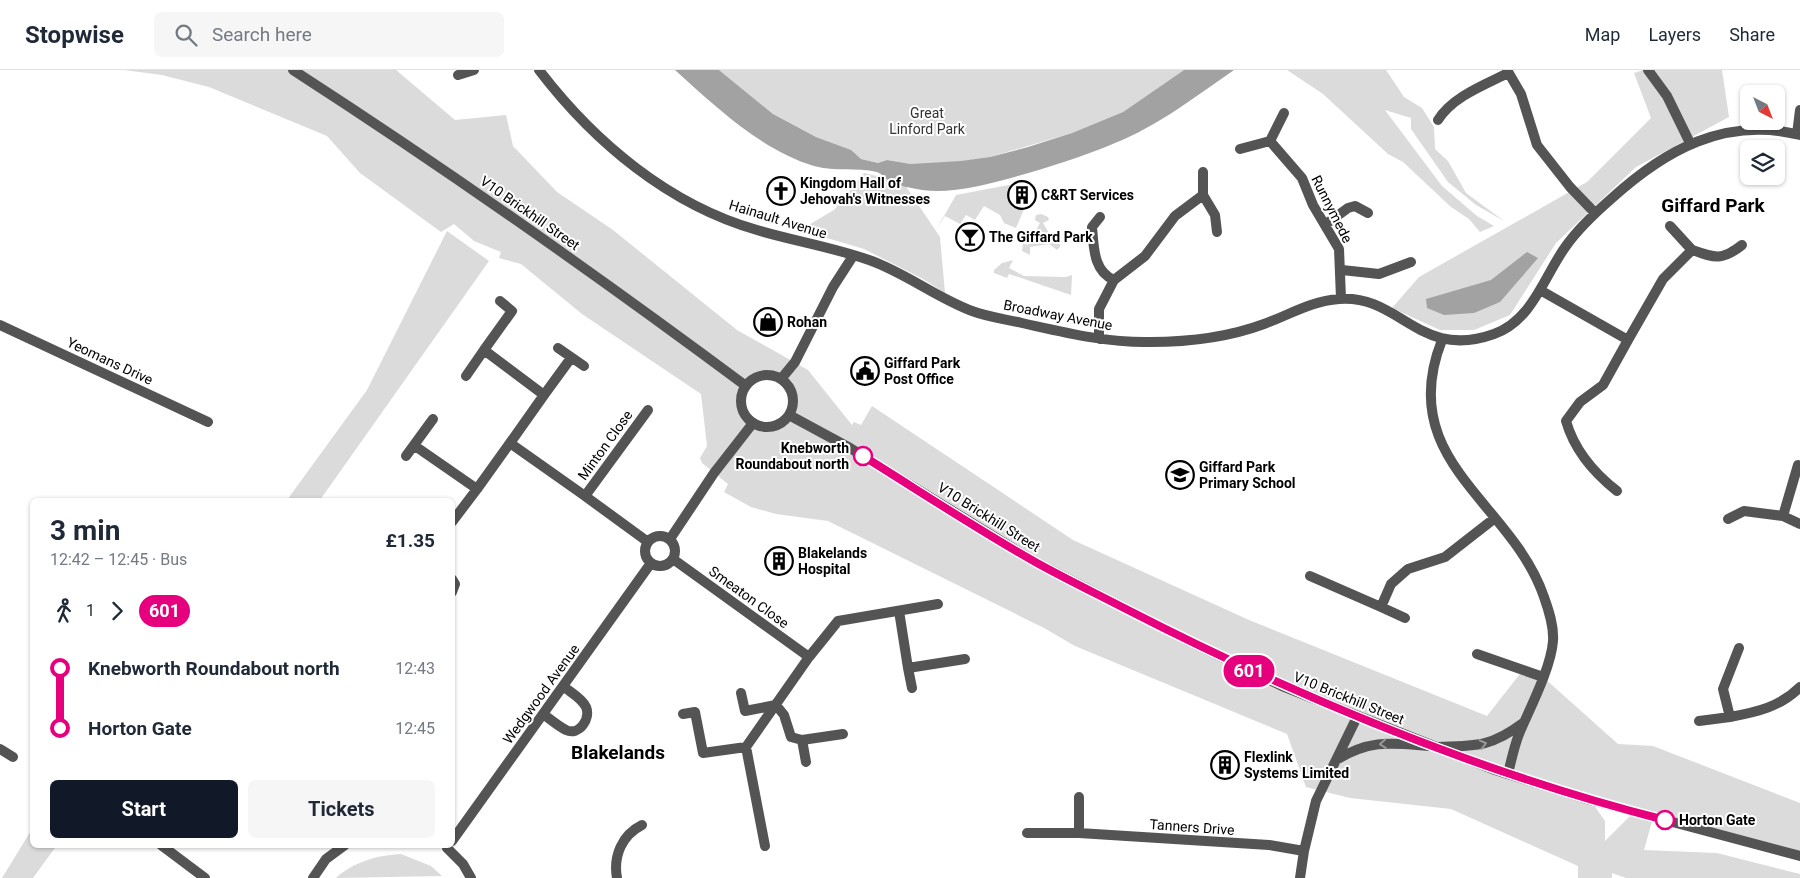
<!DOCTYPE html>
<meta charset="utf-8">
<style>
:root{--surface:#fff;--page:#f6f6f7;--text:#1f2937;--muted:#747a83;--line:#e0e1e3;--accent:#111827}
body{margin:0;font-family:Roboto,sans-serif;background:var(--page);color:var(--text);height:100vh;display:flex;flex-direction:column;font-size:19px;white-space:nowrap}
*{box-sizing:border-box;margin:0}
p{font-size:16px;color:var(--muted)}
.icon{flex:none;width:28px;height:28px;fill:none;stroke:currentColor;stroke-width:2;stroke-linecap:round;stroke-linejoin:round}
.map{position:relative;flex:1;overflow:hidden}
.side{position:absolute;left:30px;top:428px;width:425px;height:350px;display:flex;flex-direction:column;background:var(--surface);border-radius:8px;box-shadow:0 1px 4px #0004}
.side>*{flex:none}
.badge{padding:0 10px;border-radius:16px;font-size:18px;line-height:32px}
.needle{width:32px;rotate:138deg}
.fabs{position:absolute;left:1740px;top:15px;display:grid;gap:10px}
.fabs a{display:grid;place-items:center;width:45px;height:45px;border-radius:8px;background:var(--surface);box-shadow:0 1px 4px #0004;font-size:25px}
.map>.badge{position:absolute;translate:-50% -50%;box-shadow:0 0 0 2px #fff}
.legs{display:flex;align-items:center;gap:8px;height:55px;padding:0 20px;font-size:16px}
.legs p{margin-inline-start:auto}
.head{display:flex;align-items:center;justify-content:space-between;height:85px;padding:0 20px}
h1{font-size:28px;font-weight:700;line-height:38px}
.cta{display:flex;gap:10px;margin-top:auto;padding:10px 20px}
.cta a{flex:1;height:58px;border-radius:8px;background:var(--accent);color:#fff;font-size:20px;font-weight:700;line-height:58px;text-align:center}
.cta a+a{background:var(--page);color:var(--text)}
ul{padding:0 20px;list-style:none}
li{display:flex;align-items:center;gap:18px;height:60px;font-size:19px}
li i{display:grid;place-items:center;width:8px;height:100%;margin:0 6px;background:currentColor}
li i::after{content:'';width:12px;height:12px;margin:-6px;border:4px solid;border-radius:50%;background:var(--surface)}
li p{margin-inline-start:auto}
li:first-child i{background:linear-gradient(#0000 50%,currentColor 0)}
li:last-child i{background:linear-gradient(currentColor 50%,#0000 0)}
header{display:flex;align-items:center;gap:30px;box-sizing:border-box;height:70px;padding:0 25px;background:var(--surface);border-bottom:1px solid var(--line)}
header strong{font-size:24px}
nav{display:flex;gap:28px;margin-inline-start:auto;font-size:18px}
.search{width:350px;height:45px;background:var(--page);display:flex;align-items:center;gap:12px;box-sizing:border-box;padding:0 18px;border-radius:8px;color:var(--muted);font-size:19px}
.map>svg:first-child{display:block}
.green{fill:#dbdbdb;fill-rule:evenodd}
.water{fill:#a2a2a2}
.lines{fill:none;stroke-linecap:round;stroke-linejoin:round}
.minor{stroke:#545454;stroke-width:10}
.tertiary{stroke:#545454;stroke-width:10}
.oneway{stroke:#989898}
.line-1-casing{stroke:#fff;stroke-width:11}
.line-1{stroke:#e6007e;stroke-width:8}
.stop-1-dot{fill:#fff;stroke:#e6007e;stroke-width:2.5}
.labels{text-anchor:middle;stroke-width:4;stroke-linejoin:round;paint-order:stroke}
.park-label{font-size:14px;fill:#323232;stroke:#fff}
.poi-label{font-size:14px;font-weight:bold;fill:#000;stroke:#fff;text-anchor:start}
.street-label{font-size:14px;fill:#000;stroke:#fff}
.stop-label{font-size:14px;font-weight:bold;fill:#000;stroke:#fff;text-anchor:end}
.district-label{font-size:19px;font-weight:bold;fill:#000;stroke:#fff}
</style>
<header>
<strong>Stopwise</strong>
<div class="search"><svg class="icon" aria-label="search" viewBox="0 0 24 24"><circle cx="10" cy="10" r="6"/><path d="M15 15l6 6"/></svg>Search here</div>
<nav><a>Map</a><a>Layers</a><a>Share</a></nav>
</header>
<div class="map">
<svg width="1800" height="808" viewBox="0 0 1800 808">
<rect width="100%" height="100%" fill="#fff"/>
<path class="green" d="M 124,0 L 396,0 L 455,50 L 506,45 L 513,76 L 557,122 L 613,160 L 737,260 L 808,300 L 852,355 L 854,352 L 861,355 L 872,336 L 1073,470 L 1249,550 L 1487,646 L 1523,600 L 1543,607 L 1618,674 L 1653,676 L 1800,733 L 1800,786 L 1653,748 L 1644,780 L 1717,783 L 1800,804 L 1800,808 L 1626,808 L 1612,803 L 1612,808 L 1578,808 L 1578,796 L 1451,739 L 1350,728 L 1306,717 L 1287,664 L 1075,576 L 1044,558 L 828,451 L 776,444 L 751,437 L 724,422 L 728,414 L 702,393 L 700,388 L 707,376 L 701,324 L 582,244 L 521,194 L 499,188 L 501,182 L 474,171 L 454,154 L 441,162 L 360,103 L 327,66 L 209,17 L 162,5 ZM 764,306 C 797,306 804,349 772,356 C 740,363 728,314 764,306 ZM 1591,731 L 1634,742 L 1605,771 L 1605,751 Z
M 719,0 L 1184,0 L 1123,42 L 1072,63 L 990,87 L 945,94 L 911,94 L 887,90 L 878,93 L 861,89 L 850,80 L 816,67 L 773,44 Z
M 1287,0 L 1386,0 L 1404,27 L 1422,38 L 1434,57 L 1435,79 L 1448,91 L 1466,123 L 1504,151 L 1476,135 L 1448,112 L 1411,59 L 1411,48 L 1385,40 L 1442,116 L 1477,146 L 1494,156 L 1480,162 L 1469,149 L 1451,137 L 1403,92 L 1388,84 L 1323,24 Z
M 1643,0 L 1722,0 L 1729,47 L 1636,97 L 1556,173 L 1510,245 L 1474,260 L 1440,260 L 1392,238 L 1419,207 L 1587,112 L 1651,48 L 1634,3 Z
M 864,103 L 903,112 L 940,167 L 945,223 L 923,209 L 864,179 L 800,160 L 834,140 Z
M 1014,114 L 1017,116 L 1014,121 L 1018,123 L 1013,133 L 1024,139 L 1016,158 L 1004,153 L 1000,145 L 984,136 L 975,150 L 966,145 L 960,154 L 945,146 L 936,160 L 956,125 Z
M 1041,144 L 1048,147 L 1049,150 L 1043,153 L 1054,172 L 1060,170 L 1060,177 L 1057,180 L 1049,174 L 1030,177 L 1030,185 L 1022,181 L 1023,173 L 1028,175 L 1040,153 L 1035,150 L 1036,145 Z
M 447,161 L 489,191 L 320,430 L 287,430 L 367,320 Z
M 1013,190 L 1009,198 L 1024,206 L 1066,207 L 1072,205 L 1071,225 L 1009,204 L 1007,208 L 994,203 L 994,200 L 1002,193 Z
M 32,759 L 32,775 L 57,775 L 33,808 L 2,808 Z
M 401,784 L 431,796 L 442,806 L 336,808 C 353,792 378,785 401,784 Z"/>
<path class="water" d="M 675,0 L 719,0 L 773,44 L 816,67 L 851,80 L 861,89 L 878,93 L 887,90 L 911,94 L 961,91 L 990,87 L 1028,77 L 1072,63 L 1123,42 L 1184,0 L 1234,0 C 1196,26 1158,56 1115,73 C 1082,87 1046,98 1011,108 C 984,115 951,124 922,120 C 912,118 898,116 889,111 C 885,108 882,104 877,102 C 856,97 835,102 814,96 C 761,80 715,36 675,0 Z
M 1527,182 L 1538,188 L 1500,232 L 1474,243 L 1444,245 L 1427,238 L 1426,229 L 1491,210 Z"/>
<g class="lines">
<path class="minor" d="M 539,0 C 594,72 669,135 757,160 C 794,171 832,177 869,190 C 904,202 937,228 972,241 C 988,247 1005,249 1022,253 C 1063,262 1107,273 1150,272 C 1187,272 1229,267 1264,254 C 1289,245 1311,231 1339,229 C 1400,224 1419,291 1494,264 C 1533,250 1544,206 1566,176 C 1578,159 1595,143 1611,129 C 1665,80 1725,46 1800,65
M 1507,0 L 1521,24 L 1537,75 L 1570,117 L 1595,143
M 1648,0 L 1667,26 L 1690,73
M 458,5 L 474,0
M 1284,43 L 1270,71 L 1302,108 L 1313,135 L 1339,179 L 1341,228
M 1438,50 C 1452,27 1484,15 1508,3
M 1797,64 L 1800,40
M 1240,79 L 1270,71
M 1203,125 L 1215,145 L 1217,162
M 1100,147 L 1092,157 C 1094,177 1093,201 1114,210
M 1326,154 L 1348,138 L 1355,136 L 1368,143
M 1670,156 L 1692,180
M 1342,200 L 1379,204 L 1411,192
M 1540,220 L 1628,270 L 1603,315 L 1580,332 L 1566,351 C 1574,379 1594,403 1617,421
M 500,231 L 512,241 L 484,280 L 544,325 L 510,373 L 585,426 L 648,340
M 0,255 L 208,352
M 1099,269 L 1099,239 L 1114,210 L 1145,186 L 1175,146 L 1203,125 L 1203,102
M 1442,270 C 1394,391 1512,432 1544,527 C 1549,541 1554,556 1553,571 C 1551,598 1530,638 1519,664 C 1514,677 1511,691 1508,704
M 1628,270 L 1663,209 L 1692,180 C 1715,188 1722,191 1742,175
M 558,278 L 584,296
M 466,306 L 484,280
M 781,309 L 795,292 L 833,217 L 853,186
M 544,325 L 571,288
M 415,376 L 477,419 L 510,373
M 406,386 L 433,349
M 585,426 L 648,472
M 1783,446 L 1800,454
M 1728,449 L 1744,441 L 1783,446 L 1798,395
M 452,452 L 477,419
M645 481a15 15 0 1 1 30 0a15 15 0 1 1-30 0Z
M 670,469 L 714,403 L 753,353
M 673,489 L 809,587 L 746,677 L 703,683 L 695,642 L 683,644
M 1310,506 L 1381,537 L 1391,514 L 1408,499 L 1445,487 L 1495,448
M 452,509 L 455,514 L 452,522
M 1381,537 L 1405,548
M 899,541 L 908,598 L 965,589
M 1739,578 L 1723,619 L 1730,647 C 1757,642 1780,637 1800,617
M 1477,584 L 1543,607
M 809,587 L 838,551 L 938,534
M 908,598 L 912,618
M 741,623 L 745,641 L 776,635 L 784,645 L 791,667 L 802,670
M 543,644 C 550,649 558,656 566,660 C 579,666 591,649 586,637 C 582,628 570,622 563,616
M 1699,651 L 1730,647
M 746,677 L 765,776
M 1437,677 C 1476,676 1491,677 1523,653
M 0,679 L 13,687
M 1336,690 C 1371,669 1391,673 1430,676
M 806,692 L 802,670 L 843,664
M 1027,763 L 1079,763 L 1269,775 L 1304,781 L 1300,808
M 1079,763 L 1079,727
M 452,771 L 651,493
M 161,775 L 205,808
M 447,778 L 463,794 L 471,808
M 1304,781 L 1316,731 L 1357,647
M 313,808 L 326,789 L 345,775
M 617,808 C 613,786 622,765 642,755"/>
<path class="tertiary" d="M 293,0 C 448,100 598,206 746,316
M741 331a26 26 0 1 1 52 0a26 26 0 1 1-52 0Z
M 789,345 L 850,378 L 1037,493 L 1193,573 L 1282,616 L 1495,700 L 1590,730 L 1800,786"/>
</g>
<defs><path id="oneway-chevron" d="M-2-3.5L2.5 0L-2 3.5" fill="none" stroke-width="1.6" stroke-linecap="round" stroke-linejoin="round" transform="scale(1.25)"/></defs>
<g class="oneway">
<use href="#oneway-chevron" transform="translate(1383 674) rotate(175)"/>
<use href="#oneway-chevron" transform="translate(1483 674) rotate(-14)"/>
</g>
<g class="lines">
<defs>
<path id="line-1" d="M 863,386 C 921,422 978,460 1037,493 C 1066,509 1095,523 1124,538 C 1297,627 1476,702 1665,750"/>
</defs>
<use href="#line-1" class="line-1-casing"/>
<use href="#line-1" class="line-1"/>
</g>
<defs>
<symbol id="church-ring" viewBox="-11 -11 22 22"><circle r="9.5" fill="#fff" stroke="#000" stroke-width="1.5"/><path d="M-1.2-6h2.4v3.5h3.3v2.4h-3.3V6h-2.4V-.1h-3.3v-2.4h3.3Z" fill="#000"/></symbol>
<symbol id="building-ring" viewBox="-11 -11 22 22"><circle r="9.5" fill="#fff" stroke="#000" stroke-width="1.5"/><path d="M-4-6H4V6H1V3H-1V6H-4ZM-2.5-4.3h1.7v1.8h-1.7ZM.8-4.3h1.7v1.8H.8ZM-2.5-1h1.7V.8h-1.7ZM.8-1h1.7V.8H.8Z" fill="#000"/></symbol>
<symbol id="bar-ring" viewBox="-11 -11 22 22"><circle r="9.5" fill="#fff" stroke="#000" stroke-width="1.5"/><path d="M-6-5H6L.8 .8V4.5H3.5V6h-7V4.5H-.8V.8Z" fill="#000"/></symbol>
<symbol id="shop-ring" viewBox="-11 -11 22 22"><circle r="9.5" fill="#fff" stroke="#000" stroke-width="1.5"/><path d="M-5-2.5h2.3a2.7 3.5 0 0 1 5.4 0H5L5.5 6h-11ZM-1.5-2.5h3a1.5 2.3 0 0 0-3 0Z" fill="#000"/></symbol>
<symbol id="civic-ring" viewBox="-11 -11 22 22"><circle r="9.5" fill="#fff" stroke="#000" stroke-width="1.5"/><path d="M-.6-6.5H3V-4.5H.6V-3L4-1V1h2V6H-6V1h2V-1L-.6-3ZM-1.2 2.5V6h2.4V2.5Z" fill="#000"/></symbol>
<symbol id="school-ring" viewBox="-11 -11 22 22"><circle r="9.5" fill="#fff" stroke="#000" stroke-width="1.5"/><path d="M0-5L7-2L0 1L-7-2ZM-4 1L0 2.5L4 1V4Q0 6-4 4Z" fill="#000"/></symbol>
</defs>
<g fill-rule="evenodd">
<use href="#church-ring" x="765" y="105" width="32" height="32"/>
<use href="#building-ring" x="1006" y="109" width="32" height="32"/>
<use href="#bar-ring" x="954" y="151" width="32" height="32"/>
<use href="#shop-ring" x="752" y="236" width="32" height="32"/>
<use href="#civic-ring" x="849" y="285" width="32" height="32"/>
<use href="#school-ring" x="1164" y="389" width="32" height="32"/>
<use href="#building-ring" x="763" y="475" width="32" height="32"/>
<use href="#building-ring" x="1209" y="679" width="32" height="32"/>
</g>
<g class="stop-1-dot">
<circle cx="863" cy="386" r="9"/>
<circle cx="1665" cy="750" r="9"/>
</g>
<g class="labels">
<g class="park-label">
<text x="927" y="48">Great<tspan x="927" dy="16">Linford Park</tspan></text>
</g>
<g class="poi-label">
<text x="800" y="118">Kingdom Hall of<tspan x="800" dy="16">Jehovah's Witnesses</tspan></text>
<text x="1041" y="130">C&amp;RT Services</text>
<text x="989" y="172">The Giffard Park</text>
<text x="787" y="257">Rohan</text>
<text x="884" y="298">Giffard Park<tspan x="884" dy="16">Post Office</tspan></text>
<text x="1199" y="402">Giffard Park<tspan x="1199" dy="16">Primary School</tspan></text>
<text x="798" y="488">Blakelands<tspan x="798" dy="16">Hospital</tspan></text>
<text x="1244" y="692">Flexlink<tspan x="1244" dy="16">Systems Limited</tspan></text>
</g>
<g class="street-label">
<text transform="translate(1332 139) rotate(63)" y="5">Runnymede</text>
<text transform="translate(530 143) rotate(35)" y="5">V10 Brickhill Street</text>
<text transform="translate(778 149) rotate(17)" y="5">Hainault Avenue</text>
<text transform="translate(1058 245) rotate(11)" y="5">Broadway Avenue</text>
<text transform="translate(110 291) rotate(25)" y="5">Yeomans Drive</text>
<text transform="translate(605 375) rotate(-54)" y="5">Minton Close</text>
<text transform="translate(989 447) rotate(32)" y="5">V10 Brickhill Street</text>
<text transform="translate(749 527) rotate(36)" y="5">Smeaton Close</text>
<text transform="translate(541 624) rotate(-54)" y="5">Wedgwood Avenue</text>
<text transform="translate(1349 628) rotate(22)" y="5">V10 Brickhill Street</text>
<text transform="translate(1192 757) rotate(4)" y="5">Tanners Drive</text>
</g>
<g class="stop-label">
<text x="849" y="383">Knebworth<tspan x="849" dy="16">Roundabout north</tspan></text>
<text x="1679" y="755" text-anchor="start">Horton Gate</text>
</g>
<g class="district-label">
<text x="1713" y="142">Giffard Park</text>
<text x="618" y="689">Blakelands</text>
</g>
</g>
</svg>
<div class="fabs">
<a><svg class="needle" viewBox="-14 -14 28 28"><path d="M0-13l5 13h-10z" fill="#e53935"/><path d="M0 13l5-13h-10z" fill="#747a83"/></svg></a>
<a><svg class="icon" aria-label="layers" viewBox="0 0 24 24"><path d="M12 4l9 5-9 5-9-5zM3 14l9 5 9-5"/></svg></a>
</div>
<b class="badge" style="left:1249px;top:601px;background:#e6007e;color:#fff">601</b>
<section class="side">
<div class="head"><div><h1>3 min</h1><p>12:42 – 12:45 · Bus</p></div><b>£1.35</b></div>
<div class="legs"><svg class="icon" aria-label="walk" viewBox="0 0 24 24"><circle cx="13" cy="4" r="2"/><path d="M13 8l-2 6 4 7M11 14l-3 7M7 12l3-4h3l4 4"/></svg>1<svg class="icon" aria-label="forward" viewBox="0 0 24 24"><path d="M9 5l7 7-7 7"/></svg><b class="badge" style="background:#e6007e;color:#fff">601</b></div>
<ul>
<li><i style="color:#e6007e"></i><b>Knebworth Roundabout north</b><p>12:43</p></li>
<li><i style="color:#e6007e"></i><b>Horton Gate</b><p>12:45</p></li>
</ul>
<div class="cta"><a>Start</a><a>Tickets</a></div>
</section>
</div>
